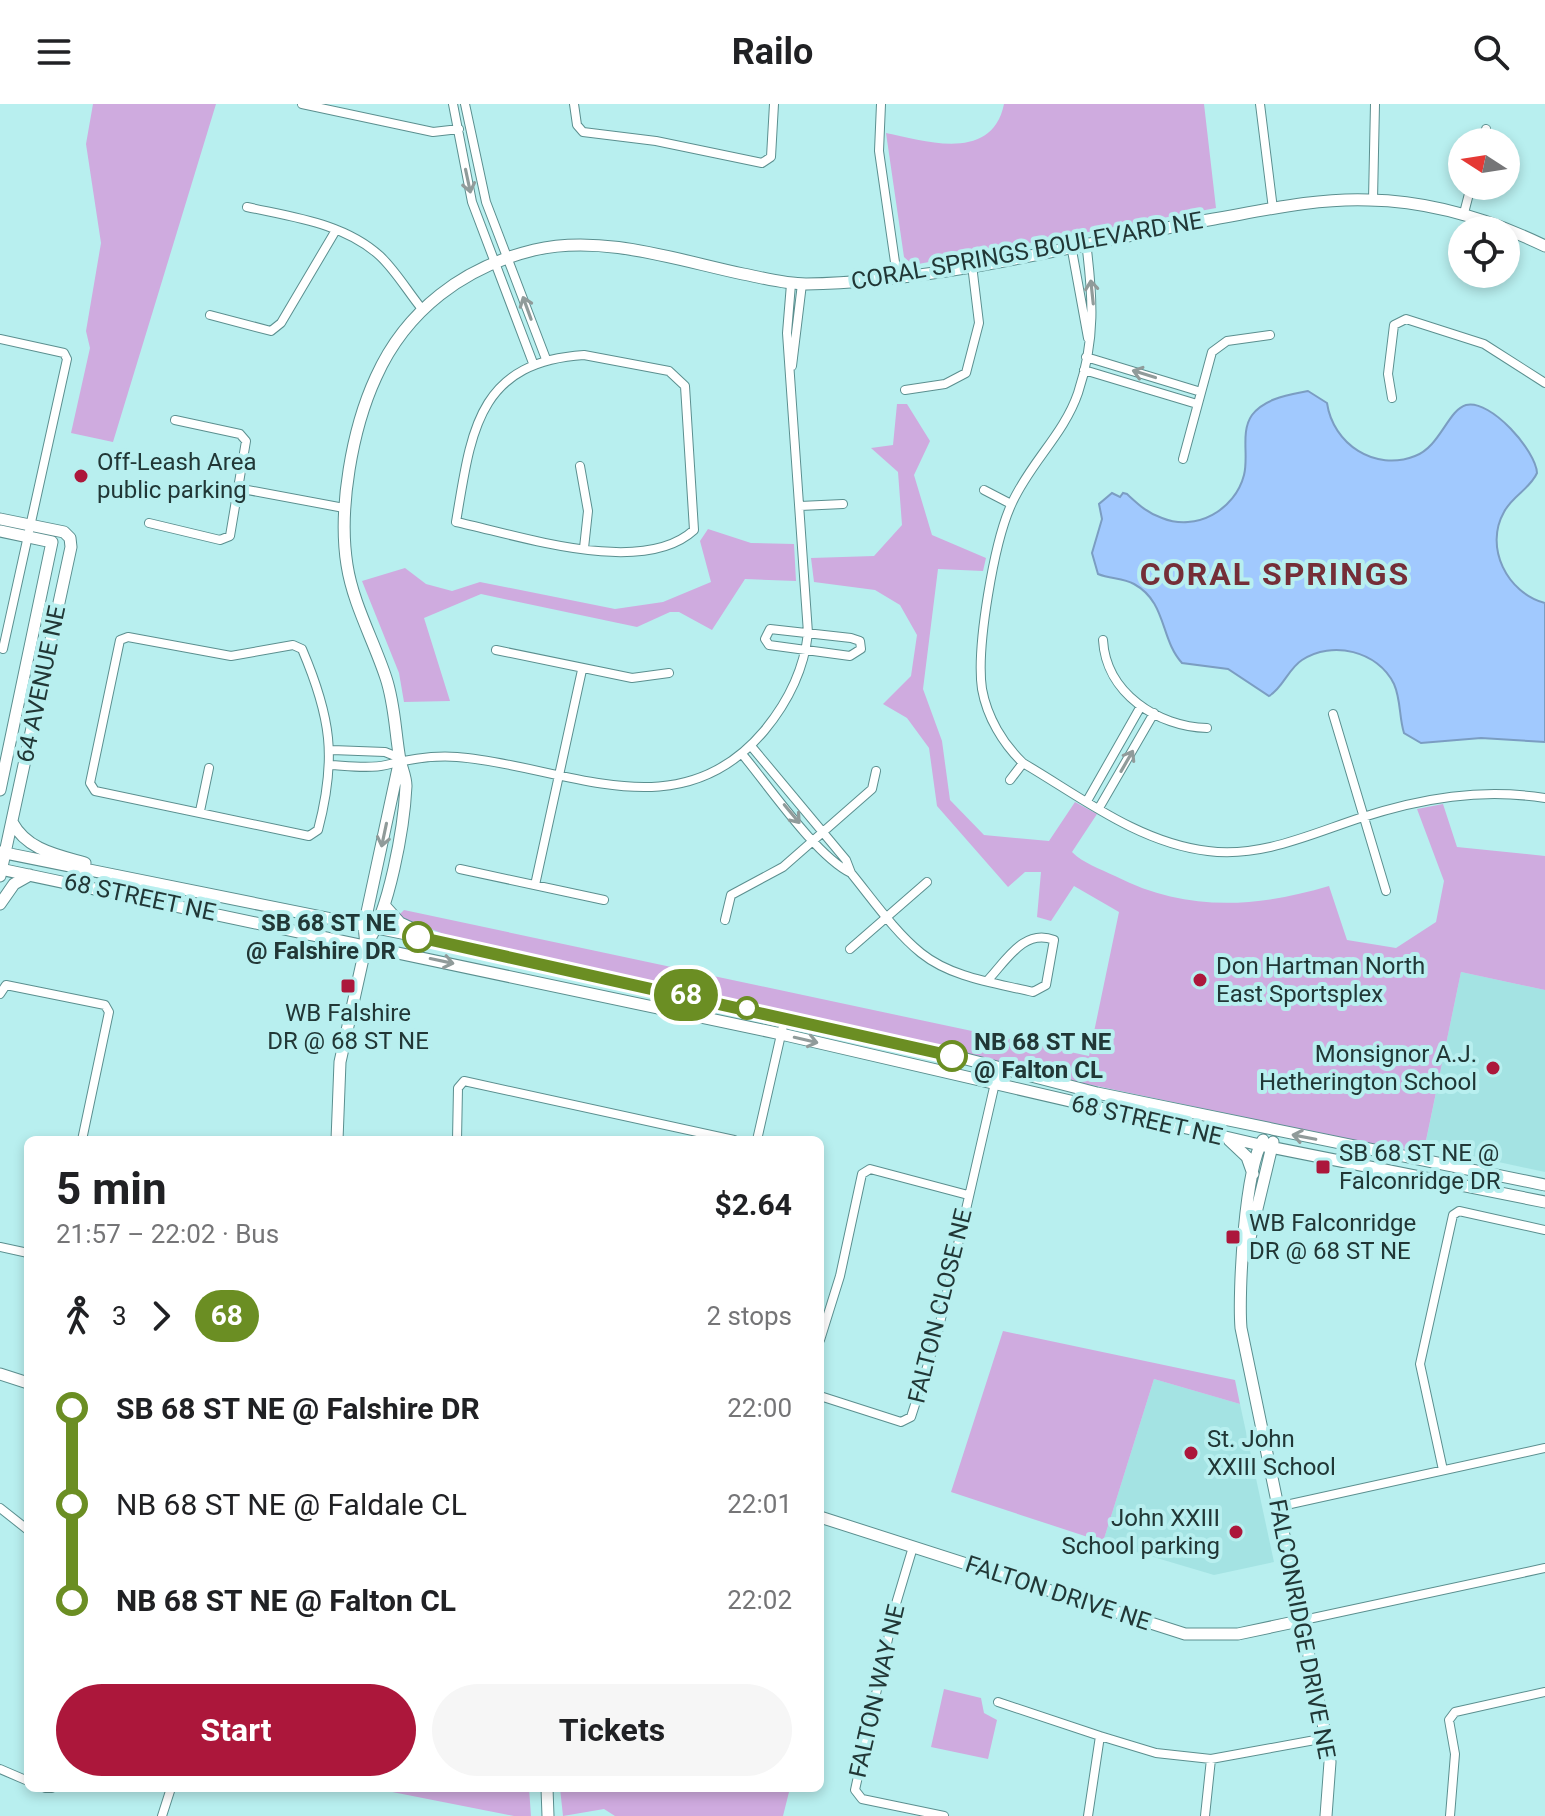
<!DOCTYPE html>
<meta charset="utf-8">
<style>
:root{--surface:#fff;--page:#f6f6f6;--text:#202124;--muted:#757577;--accent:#ac173b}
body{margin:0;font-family:Roboto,sans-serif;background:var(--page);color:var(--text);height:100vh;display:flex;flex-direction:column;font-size:30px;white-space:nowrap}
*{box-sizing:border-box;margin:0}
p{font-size:26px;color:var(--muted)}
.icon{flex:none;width:44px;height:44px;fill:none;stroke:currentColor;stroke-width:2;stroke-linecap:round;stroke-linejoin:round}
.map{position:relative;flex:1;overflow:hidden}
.drawer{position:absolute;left:24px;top:1032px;width:800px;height:656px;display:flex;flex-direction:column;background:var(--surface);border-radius:12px;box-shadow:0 4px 12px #0003}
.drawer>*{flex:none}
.badge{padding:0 16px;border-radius:26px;font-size:28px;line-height:52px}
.needle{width:52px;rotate:282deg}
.tools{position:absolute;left:1448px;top:24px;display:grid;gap:16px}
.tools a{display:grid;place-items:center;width:72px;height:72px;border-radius:50%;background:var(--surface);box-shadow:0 4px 12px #0003;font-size:40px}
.map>.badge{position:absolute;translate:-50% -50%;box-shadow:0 0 0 4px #fff}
.legs{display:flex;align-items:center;gap:12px;height:88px;padding:0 32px;font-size:26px}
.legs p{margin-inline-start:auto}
.head{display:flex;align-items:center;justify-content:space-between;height:136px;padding:0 32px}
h1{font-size:44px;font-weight:700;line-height:60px}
.action{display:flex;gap:16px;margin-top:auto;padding:16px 32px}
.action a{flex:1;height:92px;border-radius:48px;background:var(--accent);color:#fff;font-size:32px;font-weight:700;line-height:92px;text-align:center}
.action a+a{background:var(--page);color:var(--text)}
ul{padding:0 32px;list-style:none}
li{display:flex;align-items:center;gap:28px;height:96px;font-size:30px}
li i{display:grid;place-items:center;width:12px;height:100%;margin:0 10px;background:currentColor}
li i::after{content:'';width:20px;height:20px;margin:-10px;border:6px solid;border-radius:50%;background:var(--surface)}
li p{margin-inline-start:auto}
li:first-child i{background:linear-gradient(#0000 50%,currentColor 0)}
li:last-child i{background:linear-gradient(currentColor 50%,#0000 0)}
header{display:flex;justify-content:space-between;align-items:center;height:104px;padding:0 32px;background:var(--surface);font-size:36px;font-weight:700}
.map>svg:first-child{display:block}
.built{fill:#a4e3e3}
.green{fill:#cfabdf}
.water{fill:#a1c9fe;stroke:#7b9dc2;stroke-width:2}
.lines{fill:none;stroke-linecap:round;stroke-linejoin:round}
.street-casing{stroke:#5b8f8f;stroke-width:10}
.secondary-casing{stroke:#5b8f8f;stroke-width:13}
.street{stroke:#fff;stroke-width:8}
.secondary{stroke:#fff;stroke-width:11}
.oneway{stroke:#909b9a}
.line-1-casing{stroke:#fff;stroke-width:18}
.line-1{stroke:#6b8e23;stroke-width:12}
.poi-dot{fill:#ac173b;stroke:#b8efef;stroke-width:3}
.stop-1-dot{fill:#fff;stroke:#6b8e23;stroke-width:4}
.labels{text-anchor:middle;stroke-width:8;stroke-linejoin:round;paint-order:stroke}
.street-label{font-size:24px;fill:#213736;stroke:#b8efef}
.poi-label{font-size:24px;fill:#213736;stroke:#b8efef;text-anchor:start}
.stop-label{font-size:24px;font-weight:bold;fill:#213736;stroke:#b8efef;text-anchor:end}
.district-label{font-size:32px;font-weight:bold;letter-spacing:2px;fill:#752e37;stroke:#b8efef}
</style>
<header><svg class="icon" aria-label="menu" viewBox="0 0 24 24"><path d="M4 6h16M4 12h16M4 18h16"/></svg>Railo<svg class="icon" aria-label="search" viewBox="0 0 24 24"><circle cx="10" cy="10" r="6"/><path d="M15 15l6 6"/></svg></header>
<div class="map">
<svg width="1545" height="1712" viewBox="0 0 1545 1712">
<rect width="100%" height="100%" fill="#b8efef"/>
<path class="built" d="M 1461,868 L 1545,886 L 1545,1068 L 1425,1042 Z
M 1154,1275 L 1240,1300 L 1274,1458 L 1214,1471 L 1103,1438 Z"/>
<path class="green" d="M 93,0 L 216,0 L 113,338 L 71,329 L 90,244 L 86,227 L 101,139 L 86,40 Z
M 1004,0 L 1204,0 L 1216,104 L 913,161 L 904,153 L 886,29 C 925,37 992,59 1004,0 Z
M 897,300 L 907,300 L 930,337 L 914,371 L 932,431 L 986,454 L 983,467 L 938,465 L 923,585 L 942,637 L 950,696 L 984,731 L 1049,737 L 1075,698 L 1097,710 L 1072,748 C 1083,759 1100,765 1115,772 C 1185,808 1255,804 1329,782 L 1347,836 L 1396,844 L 1436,818 L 1444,777 L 1417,705 L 1443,700 L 1457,743 L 1545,752 L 1545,886 L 1461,868 L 1423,1051 L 1087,980 L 934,941 L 459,836 L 398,812 L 404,806 L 1089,952 L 1119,808 L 1074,782 L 1051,817 L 1037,813 L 1041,768 L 1025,768 L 1008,783 L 937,702 L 929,644 L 907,614 L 883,600 L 911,572 L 917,531 L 900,501 L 875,486 L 814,478 L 811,454 L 874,452 L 902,421 L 898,368 L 871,344 L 893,341 Z
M 708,425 L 751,439 L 794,440 L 796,477 L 745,475 L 712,526 L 679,508 L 670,508 L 637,523 L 481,490 L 424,514 L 450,597 L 404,598 L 399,569 L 362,477 L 405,464 L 426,480 L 452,487 L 480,478 L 615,505 L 663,498 L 711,478 L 700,437 Z
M 1003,1227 L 1235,1276 L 1240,1300 L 1154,1275 L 1103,1438 L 951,1388 Z
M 944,1585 L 981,1594 L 984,1609 L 997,1616 L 988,1655 L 931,1643 Z
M 372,1684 L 529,1684 L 531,1712 L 514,1712 Z
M 560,1684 L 790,1684 L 783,1712 L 615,1712 L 604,1705 L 563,1712 Z"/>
<path class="water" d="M 1308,287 L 1327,299 C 1333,340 1375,368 1415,352 C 1440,343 1448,306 1466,301 C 1491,295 1536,347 1537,369 C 1530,385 1512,392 1504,408 C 1484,443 1507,489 1545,499 L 1545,638 L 1481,634 L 1421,639 L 1404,629 C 1399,613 1401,596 1394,580 C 1378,547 1332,536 1302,556 C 1288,565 1283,584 1269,592 L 1228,565 L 1182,559 C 1160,535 1167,498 1134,480 C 1123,474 1110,475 1098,470 L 1092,449 L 1102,415 L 1099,400 L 1112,389 L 1120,393 L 1123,389 L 1127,390 C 1138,400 1147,409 1162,414 C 1196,428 1235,406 1244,371 C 1249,352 1240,328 1252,311 C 1265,294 1289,291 1308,287 Z"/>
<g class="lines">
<defs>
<path id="street" d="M 302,0 L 433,28 L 459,25
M 453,0 L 472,98 L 533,259
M 465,0 L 486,98 L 546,255
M 574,0 L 577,21 L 583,28 L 656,37 L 762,59 L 771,53 L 774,0
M 881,0 L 879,47 L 897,172
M 1260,0 L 1273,105
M 1483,38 L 1486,25
M 1373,96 L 1375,0
M 247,103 C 292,113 344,119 380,152 C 396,167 408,188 422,205
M 1464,109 L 1471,82
M 1086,138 C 1093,193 1096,235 1078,289 C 1064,330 1030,359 1012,399 C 994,437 976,544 982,585 C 987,613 1003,640 1023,659 C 1081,693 1139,739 1208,747 C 1261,754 1311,730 1360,714 C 1422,694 1481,684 1545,694
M 1071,141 L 1088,234
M 210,211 L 271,227 L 281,219 L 336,126
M 0,235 L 64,249 L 67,255 L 3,545
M 584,251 L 669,267 L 685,282 L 694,426 C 642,474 518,431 456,418 C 471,330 476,258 584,251 Z
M 1086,253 L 1201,288
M 792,262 L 802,180
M 1084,266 L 1197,300
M 905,286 L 945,280 L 966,269 L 979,219 L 972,161
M 1392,294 L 1388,270 L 1394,221 L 1406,215 L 1484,240 L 1545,279
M 1183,355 L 1212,248 L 1227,237 L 1270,231
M 580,362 L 588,407 L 584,444
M 237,384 L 344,404
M 984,386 L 1011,400
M 800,402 L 843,400
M 149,419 L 220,436 L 230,432 L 246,337 L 240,330 L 175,316
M 770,525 L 851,534 L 860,537 L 861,545 L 850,552 L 769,541 L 765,535 Z
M 128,533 L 231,552 L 293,541 L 302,545 C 331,613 337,654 318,726 L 309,732 L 95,687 L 90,679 L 120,536 Z
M 1103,536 C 1106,589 1158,623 1207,624
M 496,546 L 632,574 L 669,569
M 1333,610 L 1386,787
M 751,642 L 846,756 L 851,769 C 873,796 895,828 921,849 C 952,874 996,879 1033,888 L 1046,881 L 1054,836 C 1024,824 1006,857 987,877
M 332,646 L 385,648 L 400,654
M 742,650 C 769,682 815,751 851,769
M 331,661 C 348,662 370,665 386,661 C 409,655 431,651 457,653 C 564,661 677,730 764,627 C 788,598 804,566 808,529 L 787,229 L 791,180
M 1010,676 L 1023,659
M 1087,697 L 1141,602
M 1099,704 L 1154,609
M 200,707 L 209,664
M 460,765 L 604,796
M 535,781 L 582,566
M 725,816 L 731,791 L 783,763 L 872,685 L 876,667
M 850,845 L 927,778
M 0,890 L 6,881 L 105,901 L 109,908 L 82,1036
M 457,1036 L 458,984 L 464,977 L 734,1036
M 757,1036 L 785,913
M 0,1143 L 28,1149
M 820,1236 L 840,1172 L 862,1070 L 870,1065 L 968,1091
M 820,1292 L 901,1318 L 911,1313 L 937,1232 L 998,966
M 1443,1366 L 1420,1260 L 1453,1111 L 1459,1107 L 1545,1126
M 1277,1403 L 1545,1344
M 0,1404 L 28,1426
M 913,1443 L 895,1503 L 855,1686 L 862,1695 L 944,1712
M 1299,1517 L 1545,1464
M 998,1598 L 1100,1632
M 0,1665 L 28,1677
M 45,1684 L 52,1684
M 162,1712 L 171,1684
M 1088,1712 L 1100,1632 L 1156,1649 L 1211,1655 L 1326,1634
M 1205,1712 L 1211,1655
M 1450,1712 L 1455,1650 L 1449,1616 L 1455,1608 L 1545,1588"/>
<path id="secondary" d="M 0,415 L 64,428 L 70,434 L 71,443 L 0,772
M 0,427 L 52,438 L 0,686
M 12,718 C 27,746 57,751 85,759
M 0,748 L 441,837 L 939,948 L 1097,989 L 1545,1081
M 0,765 L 781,930 L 1260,1041 L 1545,1098
M 0,800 L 14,780 L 30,771
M 384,801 L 400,819 L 422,829
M 366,841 C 389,808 404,724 406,682 C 406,673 402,665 400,656 C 395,628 395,601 386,574 C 374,537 353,500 347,461 C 338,405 352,325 376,273 C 406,206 464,163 534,146 C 602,130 677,156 743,170 C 764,174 785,180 806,180 C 943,178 1080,139 1214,115 C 1265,106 1317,94 1369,96 C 1432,97 1489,115 1545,142
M 337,1036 L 340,958 L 366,841 L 364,822 L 400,655
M 1229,1036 L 1247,1053 L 1253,1070
M 1263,1036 C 1245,1064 1238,1188 1241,1224 L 1326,1634 L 1330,1658 L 1326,1712
M 1250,1134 L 1273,1038
M 0,1270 L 28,1279
M 820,1413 L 1185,1530 L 1238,1530 L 1299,1517
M 547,1684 L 548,1712"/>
</defs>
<use href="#street" class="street-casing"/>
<use href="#secondary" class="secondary-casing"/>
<use href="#street" class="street"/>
<use href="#secondary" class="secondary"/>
</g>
<defs><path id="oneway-shaft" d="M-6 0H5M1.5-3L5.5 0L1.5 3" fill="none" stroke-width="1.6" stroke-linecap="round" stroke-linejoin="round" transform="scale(2)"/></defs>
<g class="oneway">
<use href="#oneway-shaft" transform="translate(468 77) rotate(78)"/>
<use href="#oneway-shaft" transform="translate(1092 188) rotate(-96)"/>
<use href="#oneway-shaft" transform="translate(527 204) rotate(-110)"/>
<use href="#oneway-shaft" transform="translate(1144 270) rotate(-163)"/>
<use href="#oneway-shaft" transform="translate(1127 657) rotate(-60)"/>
<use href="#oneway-shaft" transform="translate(792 710) rotate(50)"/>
<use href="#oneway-shaft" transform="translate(384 731) rotate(102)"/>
<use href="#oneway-shaft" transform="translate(442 857) rotate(12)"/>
<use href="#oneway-shaft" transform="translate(806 936) rotate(13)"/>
<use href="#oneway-shaft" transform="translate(1304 1033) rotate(-169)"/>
</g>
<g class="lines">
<defs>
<path id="line-1" d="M 418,833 L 952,952"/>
</defs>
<use href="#line-1" class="line-1-casing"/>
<use href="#line-1" class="line-1"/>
</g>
<g class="poi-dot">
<circle cx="81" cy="372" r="8"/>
<circle cx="1200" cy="876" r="8"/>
<rect x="340" y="874" width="16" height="16" rx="4"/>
<circle cx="1493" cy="964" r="8"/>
<rect x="1315" y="1055" width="16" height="16" rx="4"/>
<rect x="1225" y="1125" width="16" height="16" rx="4"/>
<circle cx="1191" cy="1349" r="8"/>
<circle cx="1236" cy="1428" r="8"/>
</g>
<g class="stop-1-dot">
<circle cx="418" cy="833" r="14"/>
<circle cx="747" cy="904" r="10"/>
<circle cx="952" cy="952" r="14"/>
</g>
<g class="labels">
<g class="street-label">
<text transform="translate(1027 147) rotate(-10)" y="8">CORAL SPRINGS BOULEVARD NE</text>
<text transform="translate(41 580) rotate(-78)" y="8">64 AVENUE NE</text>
<text transform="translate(140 793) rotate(12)" y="8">68 STREET NE</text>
<text transform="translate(1147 1016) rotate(13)" y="8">68 STREET NE</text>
<text transform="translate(940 1202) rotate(-76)" y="8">FALTON CLOSE NE</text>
<text transform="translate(1058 1489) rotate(18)" y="8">FALTON DRIVE NE</text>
<text transform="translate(1302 1525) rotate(79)" y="8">FALCONRIDGE DRIVE NE</text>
<text transform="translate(877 1587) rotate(-77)" y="8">FALTON WAY NE</text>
</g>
<g class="poi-label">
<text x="97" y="366">Off-Leash Area<tspan x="97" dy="28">public parking</tspan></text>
<text x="1216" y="870">Don Hartman North<tspan x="1216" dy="28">East Sportsplex</tspan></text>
<text x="348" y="917" text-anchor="middle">WB Falshire<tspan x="348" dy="28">DR @ 68 ST NE</tspan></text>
<text x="1477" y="958" text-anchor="end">Monsignor A.J.<tspan x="1477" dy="28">Hetherington School</tspan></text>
<text x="1339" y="1057">SB 68 ST NE @<tspan x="1339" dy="28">Falconridge DR</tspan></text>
<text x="1249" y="1127">WB Falconridge<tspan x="1249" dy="28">DR @ 68 ST NE</tspan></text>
<text x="1207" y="1343">St. John<tspan x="1207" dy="28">XXIII School</tspan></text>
<text x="1220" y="1422" text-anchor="end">John XXIII<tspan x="1220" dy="28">School parking</tspan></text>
</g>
<g class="stop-label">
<text x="396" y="827">SB 68 ST NE<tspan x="396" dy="28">@ Falshire DR</tspan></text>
<text x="974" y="946" text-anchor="start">NB 68 ST NE<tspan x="974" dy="28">@ Falton CL</tspan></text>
</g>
<g class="district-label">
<text x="1275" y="481">CORAL SPRINGS</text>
</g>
</g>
</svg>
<div class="tools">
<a><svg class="needle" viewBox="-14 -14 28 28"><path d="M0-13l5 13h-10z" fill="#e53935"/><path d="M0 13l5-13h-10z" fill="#757577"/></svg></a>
<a><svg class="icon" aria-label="locate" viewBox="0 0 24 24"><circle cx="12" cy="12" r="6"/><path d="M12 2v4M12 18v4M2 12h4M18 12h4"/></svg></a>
</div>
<b class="badge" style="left:686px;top:891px;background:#6b8e23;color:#fff">68</b>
<section class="drawer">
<div class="head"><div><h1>5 min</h1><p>21:57 – 22:02 · Bus</p></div><b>$2.64</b></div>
<div class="legs"><svg class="icon" aria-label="walk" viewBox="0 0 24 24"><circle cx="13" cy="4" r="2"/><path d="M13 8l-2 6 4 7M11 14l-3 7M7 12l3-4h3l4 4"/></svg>3<svg class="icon" aria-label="forward" viewBox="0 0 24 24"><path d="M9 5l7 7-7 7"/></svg><b class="badge" style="background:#6b8e23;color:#fff">68</b><p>2 stops</p></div>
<ul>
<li><i style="color:#6b8e23"></i><b>SB 68 ST NE @ Falshire DR</b><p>22:00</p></li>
<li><i style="color:#6b8e23"></i><span>NB 68 ST NE @ Faldale CL</span><p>22:01</p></li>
<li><i style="color:#6b8e23"></i><b>NB 68 ST NE @ Falton CL</b><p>22:02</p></li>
</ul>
<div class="action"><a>Start</a><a>Tickets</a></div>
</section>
</div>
